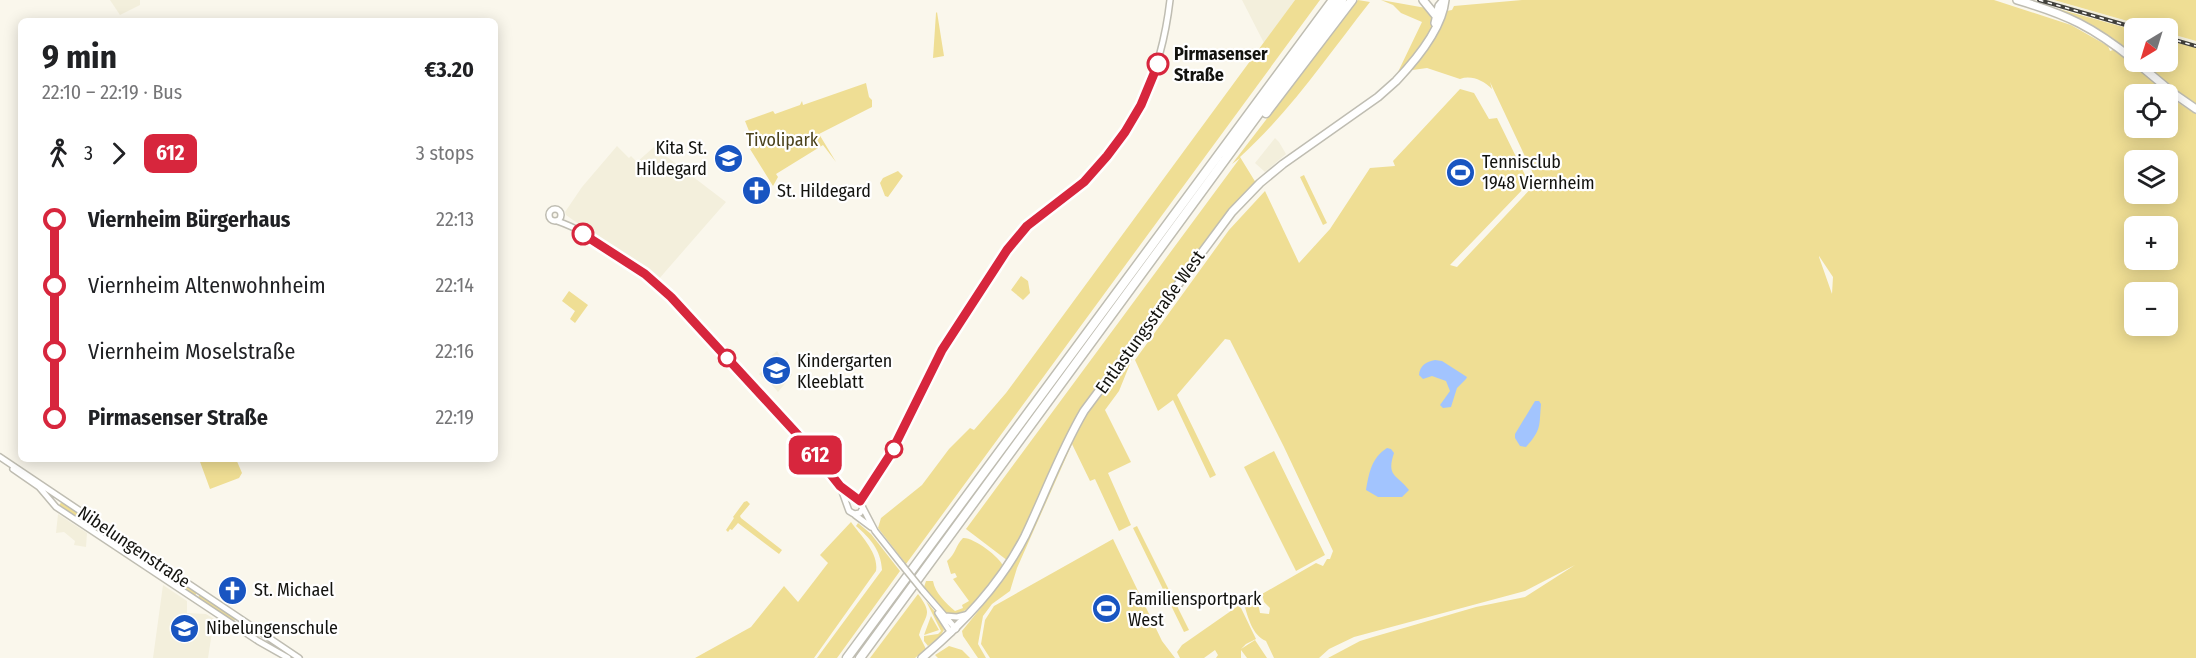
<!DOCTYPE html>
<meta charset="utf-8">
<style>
:root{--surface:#fff;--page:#f6f6f6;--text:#202124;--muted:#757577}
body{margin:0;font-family:"Fira Sans Condensed",sans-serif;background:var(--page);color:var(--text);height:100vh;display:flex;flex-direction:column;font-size:22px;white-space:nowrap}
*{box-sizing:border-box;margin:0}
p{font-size:20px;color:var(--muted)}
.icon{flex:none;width:33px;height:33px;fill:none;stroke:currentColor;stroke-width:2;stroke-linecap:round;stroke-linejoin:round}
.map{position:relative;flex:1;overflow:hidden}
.details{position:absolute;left:18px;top:18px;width:480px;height:444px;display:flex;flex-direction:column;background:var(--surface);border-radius:9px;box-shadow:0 3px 15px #0003}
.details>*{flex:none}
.badge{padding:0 12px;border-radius:9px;font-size:21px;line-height:39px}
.needle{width:39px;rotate:218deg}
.controls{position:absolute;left:2124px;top:18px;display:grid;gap:12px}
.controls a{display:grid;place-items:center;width:54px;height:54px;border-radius:9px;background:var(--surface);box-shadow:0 3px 15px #0003;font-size:30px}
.map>.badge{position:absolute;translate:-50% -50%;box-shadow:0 0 0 3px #fff}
.legs{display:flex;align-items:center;gap:9px;height:66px;padding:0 24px;font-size:20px}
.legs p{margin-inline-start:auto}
.headline{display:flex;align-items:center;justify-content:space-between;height:102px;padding:0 24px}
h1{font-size:33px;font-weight:700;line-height:45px}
ul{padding:0 24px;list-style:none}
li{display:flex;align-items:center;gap:21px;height:66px;font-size:22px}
li i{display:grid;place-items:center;width:9px;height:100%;margin:0 8px;background:currentColor}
li i::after{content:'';width:15px;height:15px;margin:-8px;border:4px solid;border-radius:50%;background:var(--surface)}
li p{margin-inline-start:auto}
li:first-child i{background:linear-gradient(#0000 50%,currentColor 0)}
li:last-child i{background:linear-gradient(currentColor 50%,#0000 0)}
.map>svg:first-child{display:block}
.built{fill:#f3efdc}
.green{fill:#efde94;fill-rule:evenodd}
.water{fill:#a2c4fe}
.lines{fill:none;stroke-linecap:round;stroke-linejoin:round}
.minor-casing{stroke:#bfbdb2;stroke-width:8}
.major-casing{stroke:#bfbdb2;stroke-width:10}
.highway-casing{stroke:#bfbdb2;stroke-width:11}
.minor{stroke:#fff;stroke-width:5}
.major{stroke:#fff;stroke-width:7}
.highway{stroke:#fff;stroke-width:8}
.rail-casing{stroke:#42413c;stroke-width:4}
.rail{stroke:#fff;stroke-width:1.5;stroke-dasharray:4.5;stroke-linecap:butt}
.minor-bridge-casing{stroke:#bfbdb2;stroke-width:8;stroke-linecap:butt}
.minor-bridge{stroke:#fff;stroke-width:5}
.line-1-casing{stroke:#fff;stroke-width:14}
.line-1{stroke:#d7263d;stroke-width:9}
.stop-1-dot{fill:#fff;stroke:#d7263d;stroke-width:3}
.labels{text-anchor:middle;stroke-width:4.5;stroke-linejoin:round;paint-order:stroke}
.stop-label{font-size:18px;font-weight:bold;fill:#13130f;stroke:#fff;text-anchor:start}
.park-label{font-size:18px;fill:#4c431d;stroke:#fff}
.poi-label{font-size:18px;fill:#13130f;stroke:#fff;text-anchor:start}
.street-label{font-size:18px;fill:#13130f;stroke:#fff}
</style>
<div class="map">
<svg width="2196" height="658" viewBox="0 0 2196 658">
<rect width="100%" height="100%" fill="#faf7ec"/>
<path class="built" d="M 110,0 L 140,0 L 140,5 L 120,15 Z
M 1242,0 L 1295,0 L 1264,43 Z
M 2033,0 L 2054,0 L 2152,28 L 2134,30 Z
M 2168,33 L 2196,41 L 2196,48 L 2168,40 Z
M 1275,138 L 1279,142 L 1286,154 L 1265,172 L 1255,163 Z
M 617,146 L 629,158 L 631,156 L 637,162 L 654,147 L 726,202 L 658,280 L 566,215 L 565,212 L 582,187 Z
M 777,351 L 792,375 L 778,392 L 766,378 L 764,379 L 759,374 L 764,369 L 762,366 L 772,359 L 770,357 Z
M 58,514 L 87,533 L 86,547 L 74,545 L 75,541 L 64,532 L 56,533 Z
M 163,585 L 187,601 L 187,613 L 206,614 L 214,619 L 208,658 L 153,658 Z"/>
<path class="green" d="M 1295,0 L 1320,0 L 906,564 L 878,528 L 881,518 L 922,485 L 949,449 L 970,428 L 974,430 L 1006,393 Z
M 1358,0 L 1370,2 C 1329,54 1290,112 1240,157 L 1256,183 L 1134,354 L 1119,391 L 1105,410 L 1131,462 L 1108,473 L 1131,525 L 1119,531 L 1095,479 L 1090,481 L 1072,444 L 1017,568 L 1010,591 L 992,604 L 983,616 L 978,644 L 986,658 L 978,658 L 963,636 L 962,631 L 992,594 L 1012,564 L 966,529 L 1240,158 L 1232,164 Z
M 1381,0 L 1426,8 L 1432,15 L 1433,22 L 1439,25 L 1446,11 L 1452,10 L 1454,6 L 1522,0 L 1994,0 L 2071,25 L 2108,46 L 2110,51 L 2116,49 L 2177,102 L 2196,114 L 2196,658 L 1328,658 L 1360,641 L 1373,637 L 1476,607 L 1525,597 L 1575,565 L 1525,591 L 1354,637 L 1329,649 L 1319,658 L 1274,658 L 1266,641 C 1252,635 1248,617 1244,604 L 1257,597 L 1260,613 L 1269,614 L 1270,608 L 1264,602 L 1262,594 L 1316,563 L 1323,566 L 1327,559 L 1330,559 L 1333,551 L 1284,447 L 1230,340 L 1225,339 L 1177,395 L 1216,475 L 1210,478 L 1173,400 L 1158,411 L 1135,360 L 1229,230 L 1265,191 L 1299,263 L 1330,229 L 1370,168 L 1395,166 L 1393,161 L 1460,89 L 1474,93 L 1489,119 L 1497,118 L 1529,183 L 1450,265 L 1457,267 L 1537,182 L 1490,82 L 1492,89 C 1483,80 1471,75 1460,79 L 1427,68 L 1398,72 L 1422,22 L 1401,13 L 1393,5 ZM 2134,94 L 2168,94 L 2168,128 L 2134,128 ZM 2134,160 L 2168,160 L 2168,194 L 2134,194 ZM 2134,226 L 2168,226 L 2168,260 L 2134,260 ZM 1819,256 L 1833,277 L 1832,294 L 1819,257 ZM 2134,292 L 2168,292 L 2168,326 L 2134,326 Z
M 2054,0 L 2196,0 L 2196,41 L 2168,33 L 2168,28 L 2152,28 Z
M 2030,1 L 2134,30 L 2134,57 C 2116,42 2097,27 2075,17 C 2060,10 2043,7 2030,1 Z
M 937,12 L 944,56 L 933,58 L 936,13 Z
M 2168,40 L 2196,48 L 2196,105 L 2140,62 L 2168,62 Z
M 866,83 L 869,97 L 872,100 L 872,107 L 819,134 L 836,162 L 823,145 L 776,174 L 778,177 L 773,186 L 750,149 L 755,146 L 745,121 L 773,111 L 775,114 L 800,105 L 802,101 L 803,105 Z
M 898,171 L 903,176 L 888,197 L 885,196 L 880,183 L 883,178 Z
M 1304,175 L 1327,223 L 1323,225 L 1300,177 Z
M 1021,276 L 1028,281 L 1030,293 L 1023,300 L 1011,290 Z
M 569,291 L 588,305 L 575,323 L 570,319 L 575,311 L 562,301 Z
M 1274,451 L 1325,555 L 1296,571 L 1244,467 Z
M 199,459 L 236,459 L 242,473 L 239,478 L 210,489 Z
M 62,501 L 86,516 L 81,522 L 58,507 Z
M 747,501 L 750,504 L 740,516 L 741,518 L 782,550 L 779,554 L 738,523 L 732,530 L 730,529 L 728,532 L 726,530 L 734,518 L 733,517 L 744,502 Z
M 87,517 L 153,561 L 148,567 L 83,523 Z
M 851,522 C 861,536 879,553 876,571 L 814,658 L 695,658 L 751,627 L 784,586 L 798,602 L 828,563 L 820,555 Z
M 858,523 L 871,534 L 900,571 L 837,658 L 817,658 L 882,570 C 881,550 870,538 856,526 Z
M 1137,526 L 1189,630 L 1184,632 L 1133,528 Z
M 963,538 C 973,537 1000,557 1003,566 C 994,580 968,620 949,614 C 938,610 930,596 924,587 L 926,581 L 933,581 C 935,593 946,603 955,611 L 963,608 L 962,605 L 969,601 L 953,579 L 957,577 L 955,573 L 951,574 L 947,561 C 956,554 955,546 963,538 Z
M 1113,539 L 1162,641 L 1175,658 L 990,658 L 981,644 L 985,620 L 994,606 Z
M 154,562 L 198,591 L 194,597 L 150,568 Z
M 201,593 L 237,617 L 234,621 L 197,599 Z
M 918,594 C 934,615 925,614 919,635 L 926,649 L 915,658 L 870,658 Z
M 926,601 L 936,613 L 944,630 L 939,638 L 928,646 L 924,641 L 924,636 L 938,634 L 941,631 Z
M 1238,606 L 1241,608 L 1256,639 L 1246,644 L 1241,649 L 1255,640 L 1267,658 L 1247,658 L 1241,650 L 1241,658 L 1216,658 L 1218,655 L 1215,650 L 1204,658 L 1180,658 L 1177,652 L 1182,645 Z
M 931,616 L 939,630 L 924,635 Z
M 949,646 L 962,650 L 970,658 L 938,658 L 935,655 Z"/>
<path class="water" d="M 1435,360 L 1442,361 L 1467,377 L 1466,379 L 1457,388 L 1451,407 L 1443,408 L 1440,405 L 1450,391 L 1446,381 L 1432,376 L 1423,379 L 1419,375 C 1420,365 1426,362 1435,360 Z
M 1535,401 L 1539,401 L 1541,404 C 1539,426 1542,429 1526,447 L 1520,446 L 1515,438 L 1515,434 Z
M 1387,448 L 1391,449 L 1394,453 C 1386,477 1397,474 1409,490 L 1402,497 L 1378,497 L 1366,490 C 1369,474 1371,458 1387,448 Z"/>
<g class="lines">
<defs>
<path id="minor" d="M549 215a6 6 0 1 1 12 0a6 6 0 1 1-12 0Z
M 557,221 C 595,234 642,270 671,297 C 727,355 782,414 832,476 C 839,485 861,500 863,508 L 860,513 L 854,514 L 849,511 L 840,486
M 0,457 L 299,658
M 13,469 L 39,487 L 56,507 L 258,641 L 288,658
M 860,501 C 901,452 917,387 951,334 C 964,315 977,296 989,277 C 999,262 1008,246 1021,232 C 1040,213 1065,200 1085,181 C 1136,133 1162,69 1170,0
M 863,508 L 875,531 L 902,565
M 855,515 L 871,527
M 923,591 L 956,629
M 938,613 L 951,633
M 945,616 L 957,617 L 969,614"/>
<path id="major" d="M 1423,0 L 1436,16
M 2017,0 C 2068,15 2093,27 2134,60
M 1435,23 L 1439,6 L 1444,0
M 2136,62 L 2173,93 L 2196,109
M 922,658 C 963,623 1000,585 1025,536 C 1045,494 1060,452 1084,411 L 1232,212 L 1260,183 L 1283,164 L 1378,97 L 1396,81 C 1416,60 1442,29 1445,0"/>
<path id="highway" d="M 1266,113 L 1352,0
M 847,658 L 1333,0
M 860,658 L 1342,0"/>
</defs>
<use href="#minor" class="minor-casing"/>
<use href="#major" class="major-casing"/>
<use href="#highway" class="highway-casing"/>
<use href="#minor" class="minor"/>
<use href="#major" class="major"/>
<use href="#highway" class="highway"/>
<defs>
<path id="rail" d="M 2039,0 L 2136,28
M 2168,38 L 2196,46"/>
</defs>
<use href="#rail" class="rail-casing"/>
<use href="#rail" class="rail"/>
<defs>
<path id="minor-bridge" d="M 902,565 L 923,591"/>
</defs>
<use href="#minor-bridge" class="minor-bridge-casing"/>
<use href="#minor-bridge" class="minor-bridge"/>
</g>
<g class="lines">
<defs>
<path id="line-1" d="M 583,234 L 645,274 L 671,297 L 809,447 L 840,486 L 860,501 L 890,455 L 942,350 L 1007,250 L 1027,226 L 1084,182 L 1107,156 L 1125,132 L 1141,105 L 1158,64"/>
</defs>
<use href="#line-1" class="line-1-casing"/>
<use href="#line-1" class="line-1"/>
</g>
<defs>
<symbol id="school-disc" viewBox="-11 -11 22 22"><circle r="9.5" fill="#1955c1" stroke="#fff"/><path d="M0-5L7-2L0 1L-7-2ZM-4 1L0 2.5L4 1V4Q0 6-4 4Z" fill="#fff"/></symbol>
<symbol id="stadium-disc" viewBox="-11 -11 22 22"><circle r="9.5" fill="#1955c1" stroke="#fff"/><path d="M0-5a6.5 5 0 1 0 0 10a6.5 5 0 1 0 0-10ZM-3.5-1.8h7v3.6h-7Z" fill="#fff"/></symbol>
<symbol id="church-disc" viewBox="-11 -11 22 22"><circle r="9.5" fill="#1955c1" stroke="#fff"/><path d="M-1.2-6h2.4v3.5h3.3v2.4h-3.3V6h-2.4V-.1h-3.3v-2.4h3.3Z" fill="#fff"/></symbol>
</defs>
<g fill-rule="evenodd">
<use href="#school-disc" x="712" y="142" width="33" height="33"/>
<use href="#stadium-disc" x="1444" y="156" width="33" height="33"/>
<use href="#church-disc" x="740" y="174" width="33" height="33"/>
<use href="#school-disc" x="760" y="354" width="33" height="33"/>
<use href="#church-disc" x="216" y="574" width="33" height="33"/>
<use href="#stadium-disc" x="1090" y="592" width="33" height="33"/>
<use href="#school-disc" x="168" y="612" width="33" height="33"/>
</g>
<g class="stop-1-dot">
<circle cx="1158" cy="64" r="10"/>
<circle cx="583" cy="234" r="10"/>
<circle cx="727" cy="358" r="8"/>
<circle cx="894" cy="449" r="8"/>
</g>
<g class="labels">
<g class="stop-label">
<text x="1174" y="60">Pirmasenser<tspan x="1174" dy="21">Straße</tspan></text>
</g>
<g class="park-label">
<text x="782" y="146">Tivolipark</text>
</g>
<g class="poi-label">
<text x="707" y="154" text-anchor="end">Kita St.<tspan x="707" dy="21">Hildegard</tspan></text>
<text x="1482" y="168">Tennisclub<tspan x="1482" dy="21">1948 Viernheim</tspan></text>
<text x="777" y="197">St. Hildegard</text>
<text x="797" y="367">Kindergarten<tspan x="797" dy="21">Kleeblatt</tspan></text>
<text x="254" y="596">St. Michael</text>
<text x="1128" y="605">Familiensportpark<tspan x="1128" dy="21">West</tspan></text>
<text x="206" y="634">Nibelungenschule</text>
</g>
<g class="street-label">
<text transform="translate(1150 322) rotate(-54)" y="6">Entlastungsstraße West</text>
<text transform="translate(134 547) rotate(34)" y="6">Nibelungenstraße</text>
</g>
</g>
</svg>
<div class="controls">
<a><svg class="needle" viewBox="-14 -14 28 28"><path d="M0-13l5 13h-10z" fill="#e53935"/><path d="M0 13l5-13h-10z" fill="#757577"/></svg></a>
<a><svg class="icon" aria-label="locate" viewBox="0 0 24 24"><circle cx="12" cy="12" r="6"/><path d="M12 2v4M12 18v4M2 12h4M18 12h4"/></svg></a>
<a><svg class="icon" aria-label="layers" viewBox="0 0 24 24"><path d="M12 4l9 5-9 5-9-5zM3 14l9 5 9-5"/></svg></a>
<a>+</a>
<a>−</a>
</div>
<b class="badge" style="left:815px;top:455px;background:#d7263d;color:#fff">612</b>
<section class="details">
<div class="headline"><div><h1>9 min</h1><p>22:10 – 22:19 · Bus</p></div><b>€3.20</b></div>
<div class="legs"><svg class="icon" aria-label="walk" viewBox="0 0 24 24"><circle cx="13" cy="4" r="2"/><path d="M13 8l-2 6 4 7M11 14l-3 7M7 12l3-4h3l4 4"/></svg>3<svg class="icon" aria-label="forward" viewBox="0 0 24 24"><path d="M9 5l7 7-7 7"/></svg><b class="badge" style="background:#d7263d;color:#fff">612</b><p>3 stops</p></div>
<ul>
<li><i style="color:#d7263d"></i><b>Viernheim Bürgerhaus</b><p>22:13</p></li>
<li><i style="color:#d7263d"></i><span>Viernheim Altenwohnheim</span><p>22:14</p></li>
<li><i style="color:#d7263d"></i><span>Viernheim Moselstraße</span><p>22:16</p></li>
<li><i style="color:#d7263d"></i><b>Pirmasenser Straße</b><p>22:19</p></li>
</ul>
</section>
</div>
